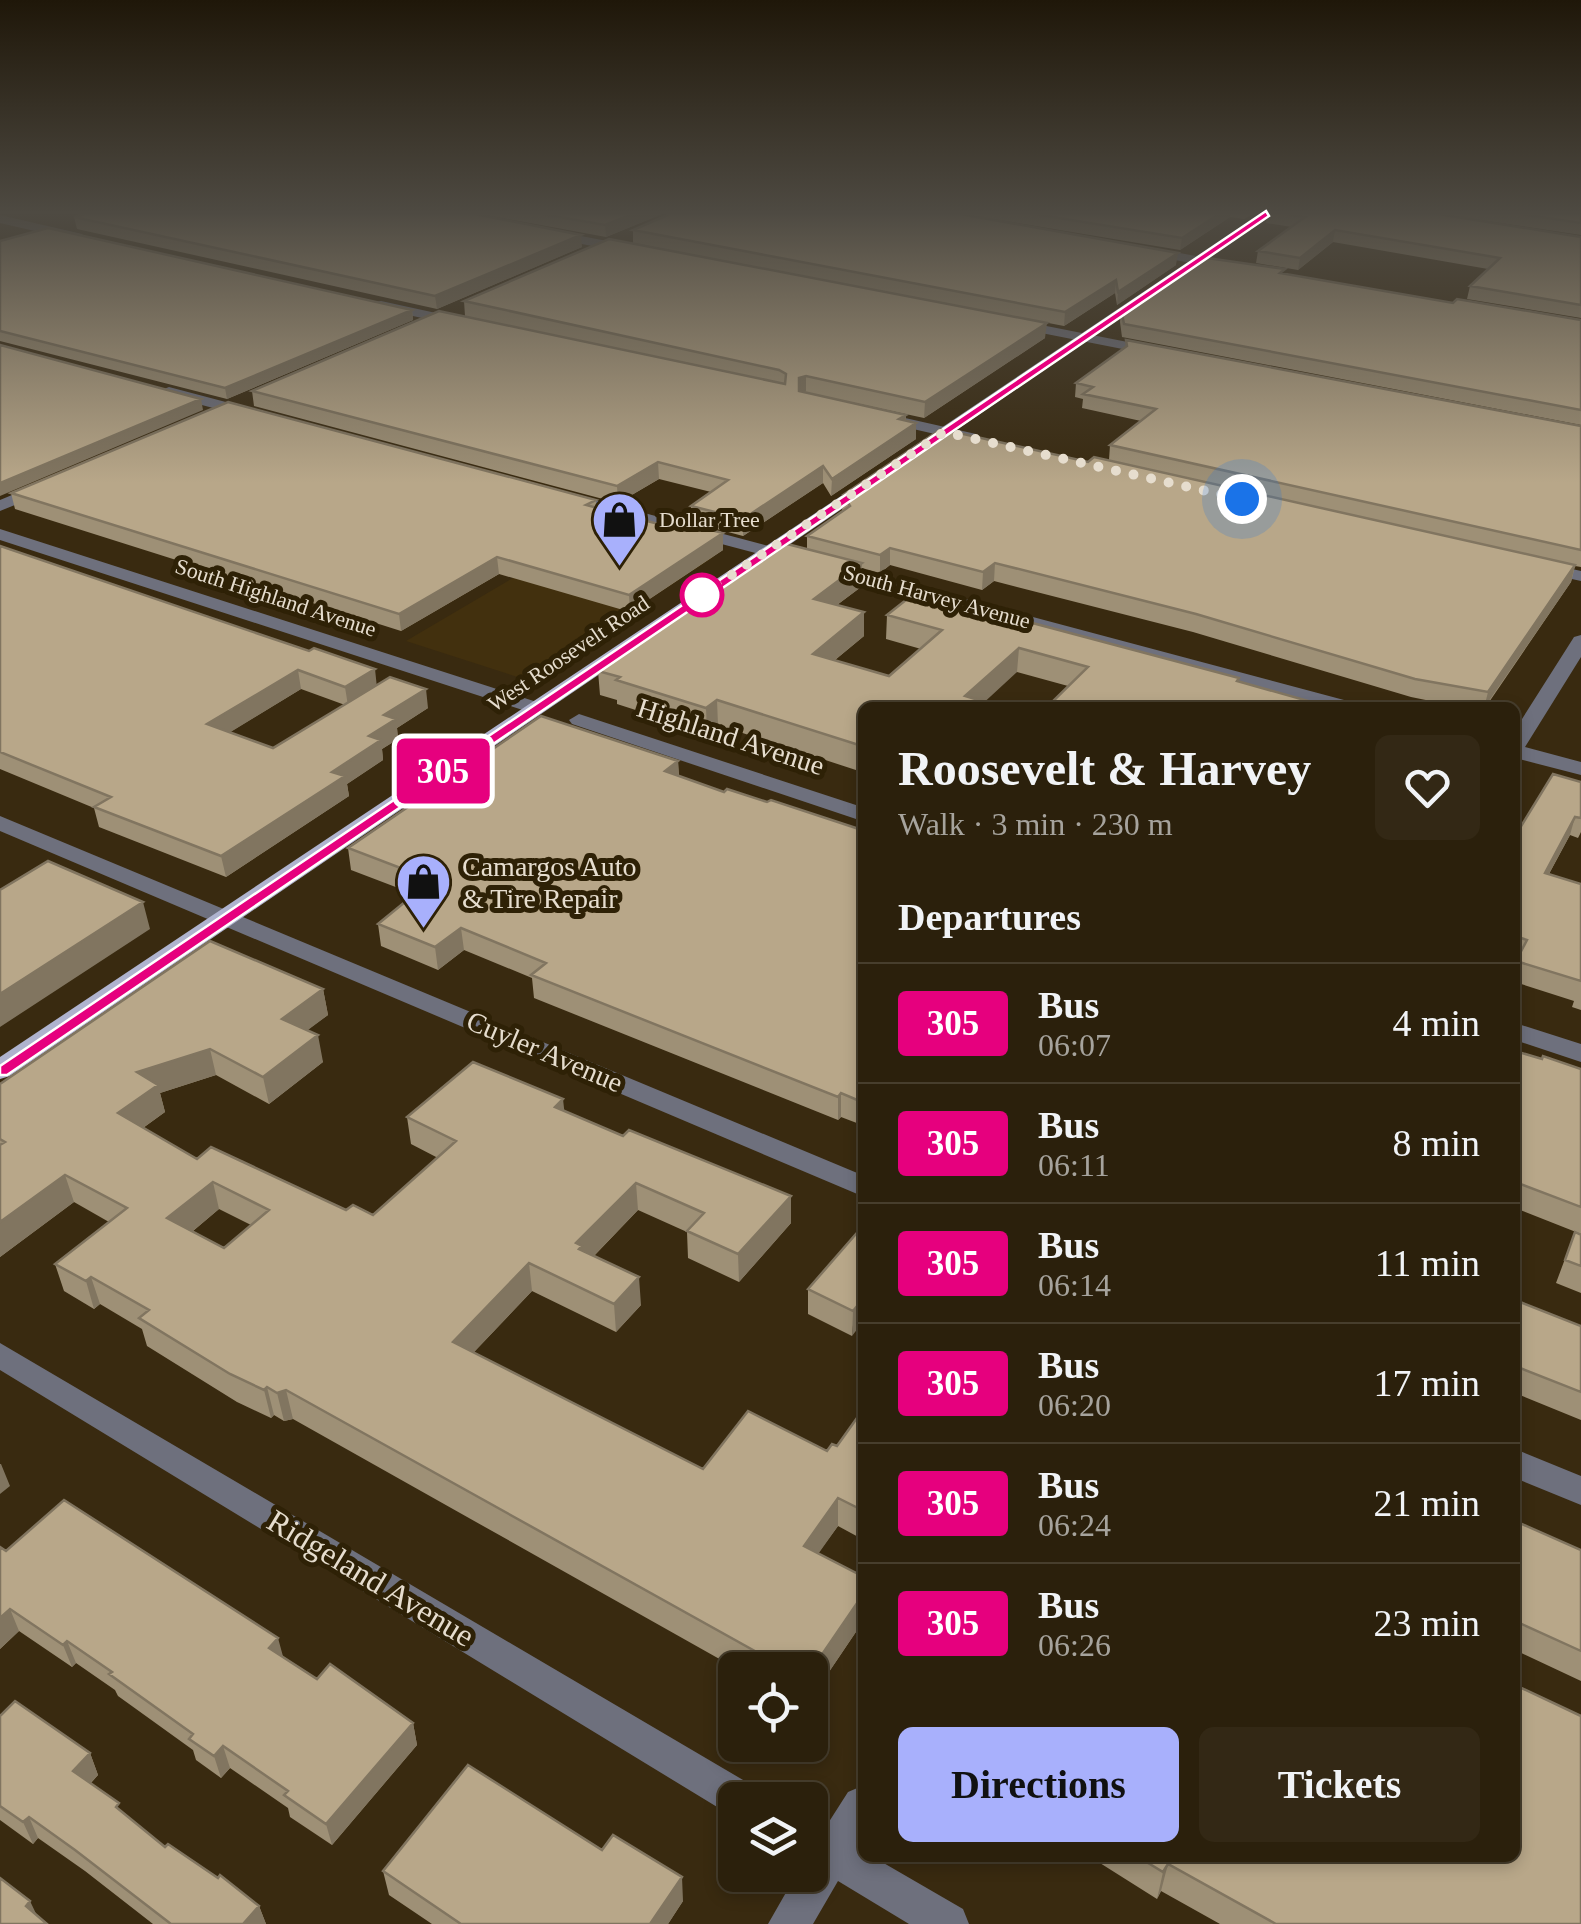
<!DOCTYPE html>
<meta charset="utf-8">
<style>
:root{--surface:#2b200c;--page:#332815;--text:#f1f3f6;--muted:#a6a39d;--line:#473e2d;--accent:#a8b0fc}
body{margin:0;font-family:"Times New Roman",serif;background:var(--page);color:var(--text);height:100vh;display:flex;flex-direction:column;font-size:38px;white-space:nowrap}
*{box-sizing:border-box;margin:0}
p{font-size:32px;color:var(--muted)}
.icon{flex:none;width:55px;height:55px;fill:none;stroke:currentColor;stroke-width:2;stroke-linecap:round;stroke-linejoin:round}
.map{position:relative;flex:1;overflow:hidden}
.drawer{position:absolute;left:858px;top:702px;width:662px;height:1160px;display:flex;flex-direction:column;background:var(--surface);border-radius:15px;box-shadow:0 5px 15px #0003,0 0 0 2px var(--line)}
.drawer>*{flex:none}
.badge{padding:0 20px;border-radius:8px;font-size:35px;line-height:65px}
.controls{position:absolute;left:718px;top:1652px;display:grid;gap:20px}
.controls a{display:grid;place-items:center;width:110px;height:110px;border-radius:15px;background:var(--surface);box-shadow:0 5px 15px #0003,0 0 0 2px var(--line);font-size:50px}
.you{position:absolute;width:50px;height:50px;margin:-25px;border:8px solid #fff;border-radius:50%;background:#1a73e8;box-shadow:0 0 0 15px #1a73e833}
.map>.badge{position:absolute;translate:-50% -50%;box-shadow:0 0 0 5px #fff}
h2{padding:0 40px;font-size:38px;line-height:90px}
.round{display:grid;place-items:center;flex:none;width:105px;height:105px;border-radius:15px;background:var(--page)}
.headline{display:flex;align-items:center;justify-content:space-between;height:170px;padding:0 40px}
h1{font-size:48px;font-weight:800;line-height:75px}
.primary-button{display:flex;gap:20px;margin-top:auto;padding:20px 40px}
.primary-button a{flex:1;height:115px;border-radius:15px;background:var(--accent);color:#111;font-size:40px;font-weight:800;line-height:115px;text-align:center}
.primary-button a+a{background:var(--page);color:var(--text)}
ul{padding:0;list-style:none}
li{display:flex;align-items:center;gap:30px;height:120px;padding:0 40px;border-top:2px solid var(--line)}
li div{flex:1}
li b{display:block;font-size:38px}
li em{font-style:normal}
li .badge{min-width:110px;font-weight:700;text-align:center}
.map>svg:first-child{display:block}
.built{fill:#42300e}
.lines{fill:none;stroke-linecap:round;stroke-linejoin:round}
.minor{fill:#6e707d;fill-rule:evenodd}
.major{fill:#afb3ce;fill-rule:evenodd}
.wall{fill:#9e9076;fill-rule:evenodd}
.shaded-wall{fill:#817560}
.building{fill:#b8a789;stroke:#817560;stroke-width:2.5;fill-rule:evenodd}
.line{fill:#e6007e;stroke:#fff;stroke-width:2.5}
.walk{stroke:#e6ddce;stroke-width:10;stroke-dasharray:0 18}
.stop-dot{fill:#fff;stroke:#e6007e;stroke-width:5}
.labels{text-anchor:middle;stroke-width:10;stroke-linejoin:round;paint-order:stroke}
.far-poi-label{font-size:22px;fill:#e6ddce;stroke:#2e2106;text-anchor:start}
.far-street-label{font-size:22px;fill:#e6ddce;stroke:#2e2106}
.street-label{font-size:28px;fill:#e6ddce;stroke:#2e2106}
.poi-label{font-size:28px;fill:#e6ddce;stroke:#2e2106;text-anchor:start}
.near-street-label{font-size:32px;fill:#e6ddce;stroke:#2e2106}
</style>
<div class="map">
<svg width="1581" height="1924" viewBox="0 0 1581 1924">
<rect width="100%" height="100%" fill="#392a10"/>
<path class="built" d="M 601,526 L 714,557 L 527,680 L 406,641 Z"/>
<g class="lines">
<path class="minor" d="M 0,215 L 82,234 L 84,237 L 78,241 L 0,223 Z
M 550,230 L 633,246 L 639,250 L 633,254 L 546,237 Z
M 1146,247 L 1224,261 L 1230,265 L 1224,269 L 1142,254 L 1140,251 Z
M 381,301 L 459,318 L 466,322 L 459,326 L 376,308 L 376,302 Z
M 1016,320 L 1158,348 L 1165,352 L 1158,356 L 1011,327 L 1009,324 Z
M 169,387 L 256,410 L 259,413 L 251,418 L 164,395 L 164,389 Z
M 883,413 L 976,434 L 978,437 L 970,442 L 878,421 L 878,415 Z
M 41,483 L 49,488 L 47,492 L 0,511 L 0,500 Z
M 565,492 L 799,554 L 802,558 L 793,563 L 559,501 L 557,497 Z
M 0,529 L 543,704 L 546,708 L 536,714 L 529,712 L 0,540 Z
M 1541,562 L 1581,571 L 1581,581 L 1535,571 L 1535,563 Z
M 831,563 L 1359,704 L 1362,708 L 1327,708 L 825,572 L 825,564 Z
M 1581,635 L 1581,657 L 1525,747 L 1581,762 L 1581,775 L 1515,758 L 1515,730 L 1574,637 Z
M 579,714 L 862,807 L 862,821 L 572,724 L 569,720 Z
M 0,816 L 862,1175 L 862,1196 L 0,831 Z
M 1515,1023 L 1581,1044 L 1581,1062 L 1515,1040 Z
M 0,1343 L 755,1787 L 761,1800 L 735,1800 L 735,1817 L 727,1813 L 0,1370 Z
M 1515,1449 L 1581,1476 L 1581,1505 L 1515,1478 Z
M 862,1786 L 862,1841 L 859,1847 L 862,1858 L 875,1858 L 963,1909 L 969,1924 L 909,1924 L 838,1881 L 813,1924 L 768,1924 L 796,1875 L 810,1875 L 810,1821 L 825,1828 L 848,1792 Z"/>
<path class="major" d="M 1259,214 L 1272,214 L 924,452 L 910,449 Z
M 868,478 L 874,479 L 874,487 L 10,1076 L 0,1079 L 0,1057 Z"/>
</g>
<path class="wall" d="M 480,214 L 662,214 L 606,237 Z
M 963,214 L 1253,214 L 1244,219 L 1230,217 L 1180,250 Z
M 1267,214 L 1438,214 L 1581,237 L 1581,318 L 1467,299 L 1470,286 L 1488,269 L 1333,242 L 1298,270 L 1256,263 L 1258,251 L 1292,227 L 1266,223 Z
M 1440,214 L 1581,214 L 1581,235 Z
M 74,217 L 582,247 L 437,309 L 77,229 Z
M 633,230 L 1176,265 L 1117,305 L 1115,293 L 1064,326 L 633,243 Z
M 0,241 L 412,310 L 413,320 L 227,399 L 0,341 Z
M 1284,274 L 1453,303 L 1581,320 L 1581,425 L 1122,337 L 1120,322 L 1121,309 Z
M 464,301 L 1045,338 L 924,418 L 804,392 L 906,415 L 906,421 L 916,439 L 831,496 L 823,483 L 743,536 L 691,522 L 691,506 L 711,492 L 659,479 L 618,503 L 254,406 L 252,391 L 569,339 L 465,316 Z
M 1126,340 L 1581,426 L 1581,567 L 1575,566 L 1571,582 L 1485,708 L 1465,708 L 1411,697 L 1193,632 L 994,581 L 982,590 L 890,565 L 880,573 L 862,568 L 861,587 L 837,605 L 864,612 L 864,636 L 835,660 L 889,676 L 921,649 L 886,639 L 887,615 L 1239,678 L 1239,681 L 1068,686 L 1017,672 L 862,708 L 862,772 L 718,725 L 707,733 L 617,704 L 617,700 L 600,695 L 598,671 L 807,549 L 807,536 L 842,512 L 843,495 L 1109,460 L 1110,445 L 1141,421 L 1082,408 L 1083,399 L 1075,397 L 1076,383 L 1126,347 Z
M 11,493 L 596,500 L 596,508 L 723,550 L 630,612 L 499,574 L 401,631 L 15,509 Z
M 0,546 L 377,685 L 428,708 L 397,728 L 398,739 L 382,749 L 383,760 L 347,784 L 349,796 L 226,877 L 99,827 L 94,808 L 0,769 ZM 301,689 L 345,705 L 273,748 L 230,732 Z
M 678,761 L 679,776 L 724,792 L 862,830 L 862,1125 L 841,1117 L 838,1120 L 534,998 L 532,978 L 464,950 L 438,970 L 381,946 L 378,924 L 414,894 L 351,870 L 348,848 Z
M 1581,782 L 1581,832 L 1578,838 L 1570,835 L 1549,874 L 1581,884 L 1581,1010 L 1572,1007 L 1574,1001 L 1515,982 L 1515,966 L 1518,958 L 1515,957 L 1515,836 Z
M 323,989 L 328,1015 L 307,1030 L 323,1062 L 269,1104 L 216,1075 L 160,1093 L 165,1112 L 143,1128 L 197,1159 L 346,1210 L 373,1215 L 438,1158 L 411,1144 L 407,1117 L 564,1111 L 791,1223 L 739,1282 L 688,1258 L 687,1232 L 638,1210 L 594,1256 L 641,1305 L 616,1332 L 532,1291 L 474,1352 L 703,1469 L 827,1451 L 837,1446 L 862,1411 L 862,1539 L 838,1526 L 818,1553 L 862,1576 L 862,1623 L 810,1700 L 810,1670 L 739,1670 L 293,1419 L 284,1421 L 274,1415 L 271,1418 L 237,1402 L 147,1346 L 142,1329 L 100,1304 L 94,1309 L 64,1291 L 55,1264 L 109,1222 L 74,1202 L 0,1257 L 0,1084 ZM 219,1209 L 251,1225 L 224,1248 L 193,1231 Z
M 1515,1051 L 1581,1069 L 1581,1234 L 1515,1208 Z
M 862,1227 L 852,1336 L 808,1314 L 808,1289 Z
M 1575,1232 L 1581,1235 L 1581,1293 L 1556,1283 Z
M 1515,1300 L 1581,1326 L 1581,1420 L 1515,1393 Z
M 1515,1521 L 1581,1550 L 1581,1681 L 1515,1650 Z
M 6,1551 L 284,1658 L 317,1679 L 413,1723 L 417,1745 L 332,1845 L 290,1817 L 288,1808 L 230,1768 L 221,1778 L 196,1760 L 193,1750 L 118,1696 L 115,1690 L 76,1663 L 72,1667 L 19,1631 L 0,1649 Z
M 0,1716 L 90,1753 L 98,1775 L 91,1783 L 123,1813 L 165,1847 L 259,1906 L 266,1924 L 153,1924 L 85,1871 L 38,1838 L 33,1844 L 0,1820 Z
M 1092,1858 L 1515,1858 L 1581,1924 L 1220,1924 L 1161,1891 L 1157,1899 Z
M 383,1871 L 683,1901 L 668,1924 L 432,1924 L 389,1895 Z"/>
<path class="shaded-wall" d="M 633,214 L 662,214 L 606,237 L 605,225 Z
M 1219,214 L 1230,214 L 1230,217 L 1180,250 L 1182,238 Z
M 1335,230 L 1333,242 L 1298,270 L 1300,258 Z
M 581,235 L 582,247 L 437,309 L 435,296 Z
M 1178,253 L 1176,265 L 1117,305 L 1118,292 Z
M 1116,280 L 1115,293 L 1064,326 L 1065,312 Z
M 412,310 L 413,320 L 227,399 L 225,388 Z
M 1047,323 L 1045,338 L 924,418 L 925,402 Z
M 806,376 L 806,391 L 799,394 L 799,378 Z
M 201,399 L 203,410 L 0,496 L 0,483 Z
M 906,415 L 905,431 L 916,423 L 916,439 L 831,496 L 832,479 Z
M 658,462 L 659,479 L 618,503 L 617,486 Z
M 823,466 L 823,483 L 743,536 L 743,519 Z
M 723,533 L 723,550 L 630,612 L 629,595 Z
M 890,548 L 890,565 L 880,573 L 880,555 Z
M 497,557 L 499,574 L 401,631 L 399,614 Z
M 862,563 L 861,587 L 814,622 L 814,599 Z
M 995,563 L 994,581 L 982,590 L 983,572 Z
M 1575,565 L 1571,582 L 1484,708 L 1488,692 Z
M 864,612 L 864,636 L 813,678 L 813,654 Z
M 1019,648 L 1017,672 L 978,708 L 965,696 Z
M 375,669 L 377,688 L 348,706 L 345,687 Z
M 298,670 L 301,689 L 211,744 L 207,724 Z
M 426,689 L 428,708 L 397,728 L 398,739 L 382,749 L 383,760 L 347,784 L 349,796 L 226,877 L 221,856 L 332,772 L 384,715 Z
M 717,700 L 718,725 L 707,733 L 706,708 Z
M 678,761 L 679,782 L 665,771 Z
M 1575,817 L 1570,835 L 1539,892 L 1545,873 Z
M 143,902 L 150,929 L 0,1027 L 0,994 Z
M 461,928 L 464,950 L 438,970 L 435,947 Z
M 323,989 L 328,1015 L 288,1045 L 282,1019 Z
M 318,1035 L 323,1062 L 269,1104 L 263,1077 Z
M 210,1049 L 216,1075 L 160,1093 L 165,1112 L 126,1140 L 118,1113 L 137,1072 Z
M 841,1093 L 841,1117 L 838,1120 L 838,1097 Z
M 563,1099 L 566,1126 L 555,1107 Z
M 65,1175 L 74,1202 L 0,1257 L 0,1222 Z
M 213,1182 L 219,1209 L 175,1246 L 167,1218 Z
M 636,1183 L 638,1210 L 584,1266 L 576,1243 Z
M 791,1196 L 791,1223 L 739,1282 L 738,1254 Z
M 529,1263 L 532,1291 L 457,1370 L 453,1342 Z
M 91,1277 L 100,1304 L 94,1309 L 86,1281 Z
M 639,1277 L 641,1305 L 616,1332 L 614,1304 Z
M 862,1300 L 862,1323 L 852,1336 L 853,1311 Z
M 267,1387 L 274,1415 L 271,1418 L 264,1390 Z
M 286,1390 L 293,1419 L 284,1421 L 277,1393 Z
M 0,1464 L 1,1464 L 10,1486 L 0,1494 Z
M 838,1498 L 838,1526 L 804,1574 L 804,1546 Z
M 862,1596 L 862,1623 L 810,1700 L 810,1672 Z
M 10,1609 L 19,1631 L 0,1649 L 0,1618 Z
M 278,1638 L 284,1660 L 269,1648 Z
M 67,1641 L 76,1663 L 72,1667 L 63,1645 Z
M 413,1723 L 417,1745 L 332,1845 L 326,1824 Z
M 223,1746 L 230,1768 L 221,1778 L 214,1756 Z
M 90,1753 L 98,1775 L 82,1792 L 73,1771 Z
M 29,1817 L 38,1838 L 33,1844 L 23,1822 Z
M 1168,1864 L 1161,1891 L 1157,1899 L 1163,1872 Z
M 682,1877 L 683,1901 L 668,1924 L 650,1924 Z
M 30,1901 L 40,1922 L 26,1906 Z
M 259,1906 L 266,1924 L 243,1924 Z"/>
<path class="building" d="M 85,214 L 475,214 L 581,235 L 435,296 L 74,217 Z
M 542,214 L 633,214 L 605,225 Z
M 670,214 L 960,214 L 1178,253 L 1118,292 L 1116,280 L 1065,312 L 633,230 Z
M 1034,214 L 1219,214 L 1182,238 Z
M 1283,214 L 1438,214 L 1581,237 L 1581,305 L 1470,286 L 1500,258 L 1335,230 L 1300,258 L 1258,251 L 1305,217 Z
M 1520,214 L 1581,214 L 1581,223 Z
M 48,228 L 412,310 L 225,388 L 0,331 L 0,241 Z
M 609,239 L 1047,323 L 925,402 L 806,376 L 799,378 L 799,391 L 906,415 L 899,419 L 916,423 L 832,479 L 823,466 L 743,519 L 691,506 L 728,480 L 658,462 L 617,486 L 252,391 L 439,311 L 785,384 L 786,374 L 779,370 L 464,301 Z
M 1200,257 L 1285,269 L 1280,273 L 1453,303 L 1457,299 L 1581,320 L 1581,410 L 1124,324 L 1121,309 Z
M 1126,340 L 1581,426 L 1581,550 L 1110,445 L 1156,409 L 1083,394 L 1093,387 L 1076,383 L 1127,346 Z
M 0,345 L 201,399 L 0,483 Z
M 228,402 L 596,500 L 586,505 L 662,525 L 671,520 L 723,533 L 629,595 L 497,557 L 399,614 L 11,493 Z
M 941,429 L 1088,462 L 1094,457 L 1575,565 L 1488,692 L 1415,679 L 1196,614 L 995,563 L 983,572 L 890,548 L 880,555 L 807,536 L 850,506 L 843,495 Z
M 787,544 L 862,563 L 814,599 L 864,612 L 813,654 L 889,676 L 942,630 L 887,615 L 916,592 L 1239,678 L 1237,681 L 1333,708 L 1046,708 L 1088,667 L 1019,648 L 965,696 L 1005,708 L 862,708 L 862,746 L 717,700 L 706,708 L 616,680 L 620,677 L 598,671 Z
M 0,546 L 309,651 L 314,648 L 375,669 L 345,687 L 298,670 L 207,724 L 273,748 L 390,677 L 426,689 L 384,715 L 396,719 L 369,736 L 381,740 L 332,772 L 345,776 L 221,856 L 94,807 L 111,797 L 0,752 Z
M 541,716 L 678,761 L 665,771 L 724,792 L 727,789 L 767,802 L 771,800 L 862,830 L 862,1102 L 841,1093 L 838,1097 L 531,975 L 546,963 L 461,928 L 435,947 L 378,924 L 432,880 L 348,848 Z
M 1553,774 L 1581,782 L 1581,818 L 1575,817 L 1545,873 L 1581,884 L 1581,981 L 1516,961 L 1527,940 L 1515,936 L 1515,836 Z
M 48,861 L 143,902 L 0,994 L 0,890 Z
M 210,941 L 323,989 L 282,1019 L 318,1035 L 263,1077 L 210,1049 L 137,1072 L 158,1085 L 118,1113 L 197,1159 L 211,1147 L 346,1210 L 353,1205 L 373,1215 L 456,1141 L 407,1117 L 473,1062 L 563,1099 L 555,1107 L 623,1136 L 629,1130 L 791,1196 L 738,1254 L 687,1231 L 704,1213 L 636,1183 L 576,1243 L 582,1246 L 579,1249 L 639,1277 L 614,1304 L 529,1263 L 453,1342 L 703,1469 L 748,1411 L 827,1451 L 832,1444 L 837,1446 L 862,1411 L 862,1510 L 838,1498 L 804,1546 L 862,1576 L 862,1596 L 810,1672 L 810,1670 L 789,1670 L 286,1390 L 277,1393 L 267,1387 L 264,1390 L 230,1374 L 139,1318 L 149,1310 L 91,1277 L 86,1281 L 55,1264 L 127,1208 L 65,1175 L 0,1222 L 0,1145 L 5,1142 L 0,1139 L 0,1084 ZM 213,1182 L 269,1210 L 224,1248 L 167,1218 Z
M 1515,1051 L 1542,1059 L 1543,1056 L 1581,1069 L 1581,1207 L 1515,1182 Z
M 862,1227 L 862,1300 L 853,1311 L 808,1289 Z
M 1575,1232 L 1581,1235 L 1581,1266 L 1565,1260 Z
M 1515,1300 L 1581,1326 L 1581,1392 L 1515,1366 Z
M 64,1500 L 278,1638 L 269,1648 L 317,1679 L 330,1664 L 413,1723 L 326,1824 L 284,1795 L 288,1791 L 223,1746 L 214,1756 L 189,1739 L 193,1734 L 109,1674 L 112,1672 L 67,1641 L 63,1645 L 10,1609 L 0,1618 L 0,1547 L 6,1551 Z
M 1515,1521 L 1581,1550 L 1581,1651 L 1515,1621 Z
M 1515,1685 L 1581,1716 L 1581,1924 L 1276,1924 L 1168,1864 L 1163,1872 L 1140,1858 L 1515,1858 Z
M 15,1701 L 90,1753 L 73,1771 L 119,1803 L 116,1807 L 165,1847 L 168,1844 L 218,1878 L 220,1875 L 259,1906 L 243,1924 L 171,1924 L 75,1850 L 29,1817 L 23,1822 L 0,1806 L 0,1716 Z
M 468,1765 L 602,1850 L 613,1835 L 682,1877 L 650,1924 L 461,1924 L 383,1871 Z
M 0,1878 L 30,1901 L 26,1906 L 47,1924 L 0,1924 Z"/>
<linearGradient id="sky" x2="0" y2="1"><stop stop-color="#1f1709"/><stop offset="0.44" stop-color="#4e4a42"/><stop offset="1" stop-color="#4e4a42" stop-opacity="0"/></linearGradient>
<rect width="1581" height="483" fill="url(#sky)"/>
<path class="line" d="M 1266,211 L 1269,216 L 7,1075 L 0,1075 L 0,1066 Z"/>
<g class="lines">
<path class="walk" d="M 702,595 L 944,432 L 1242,499"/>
</g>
<defs>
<symbol id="shop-pin" viewBox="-11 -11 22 30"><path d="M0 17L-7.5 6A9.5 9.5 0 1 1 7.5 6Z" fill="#a8b0fc" stroke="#2e2106"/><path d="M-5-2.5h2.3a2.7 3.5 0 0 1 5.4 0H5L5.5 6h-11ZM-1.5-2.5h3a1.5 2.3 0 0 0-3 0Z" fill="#111"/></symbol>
</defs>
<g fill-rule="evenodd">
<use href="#shop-pin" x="588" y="488" width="63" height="86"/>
<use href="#shop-pin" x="392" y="850" width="63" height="86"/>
</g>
<circle class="stop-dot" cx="702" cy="595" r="20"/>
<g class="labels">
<g class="far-poi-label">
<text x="659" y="527">Dollar Tree</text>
</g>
<g class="far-street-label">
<text transform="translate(937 596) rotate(15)" y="8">South Harvey Avenue</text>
<text transform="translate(276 597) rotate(18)" y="8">South Highland Avenue</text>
<text transform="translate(568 653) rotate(-34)" y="8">West Roosevelt Road</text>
</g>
<g class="street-label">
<text transform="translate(731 736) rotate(18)" y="10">Highland Avenue</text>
<text transform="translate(545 1051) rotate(23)" y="10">Cuyler Avenue</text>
</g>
<g class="poi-label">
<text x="462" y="876">Camargos Auto<tspan x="462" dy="32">&amp; Tire Repair</tspan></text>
</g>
<g class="near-street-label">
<text transform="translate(371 1578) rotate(31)" y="11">Ridgeland Avenue</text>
</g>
</g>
</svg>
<div class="controls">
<a><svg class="icon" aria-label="locate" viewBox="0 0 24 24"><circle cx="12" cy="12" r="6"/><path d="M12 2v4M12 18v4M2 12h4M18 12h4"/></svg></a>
<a><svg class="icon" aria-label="layers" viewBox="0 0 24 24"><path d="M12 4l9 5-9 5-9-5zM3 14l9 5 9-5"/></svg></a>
</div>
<div class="you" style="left:1242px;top:499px"></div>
<b class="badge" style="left:443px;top:771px;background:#e6007e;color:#fff">305</b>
<section class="drawer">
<div class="headline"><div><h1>Roosevelt &amp; Harvey</h1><p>Walk · 3 min · 230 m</p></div><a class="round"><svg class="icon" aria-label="heart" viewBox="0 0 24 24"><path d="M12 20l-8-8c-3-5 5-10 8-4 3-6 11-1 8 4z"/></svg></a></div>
<h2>Departures</h2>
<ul>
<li><span class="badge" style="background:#e6007e;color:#fff">305</span><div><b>Bus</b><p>06:07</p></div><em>4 min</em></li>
<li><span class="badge" style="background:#e6007e;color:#fff">305</span><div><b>Bus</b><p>06:11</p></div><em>8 min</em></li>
<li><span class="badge" style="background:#e6007e;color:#fff">305</span><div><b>Bus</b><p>06:14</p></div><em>11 min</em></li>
<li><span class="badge" style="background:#e6007e;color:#fff">305</span><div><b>Bus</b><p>06:20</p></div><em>17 min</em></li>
<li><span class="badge" style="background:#e6007e;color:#fff">305</span><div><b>Bus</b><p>06:24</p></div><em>21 min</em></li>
<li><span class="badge" style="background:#e6007e;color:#fff">305</span><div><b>Bus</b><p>06:26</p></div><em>23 min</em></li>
</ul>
<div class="primary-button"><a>Directions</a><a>Tickets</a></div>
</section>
</div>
